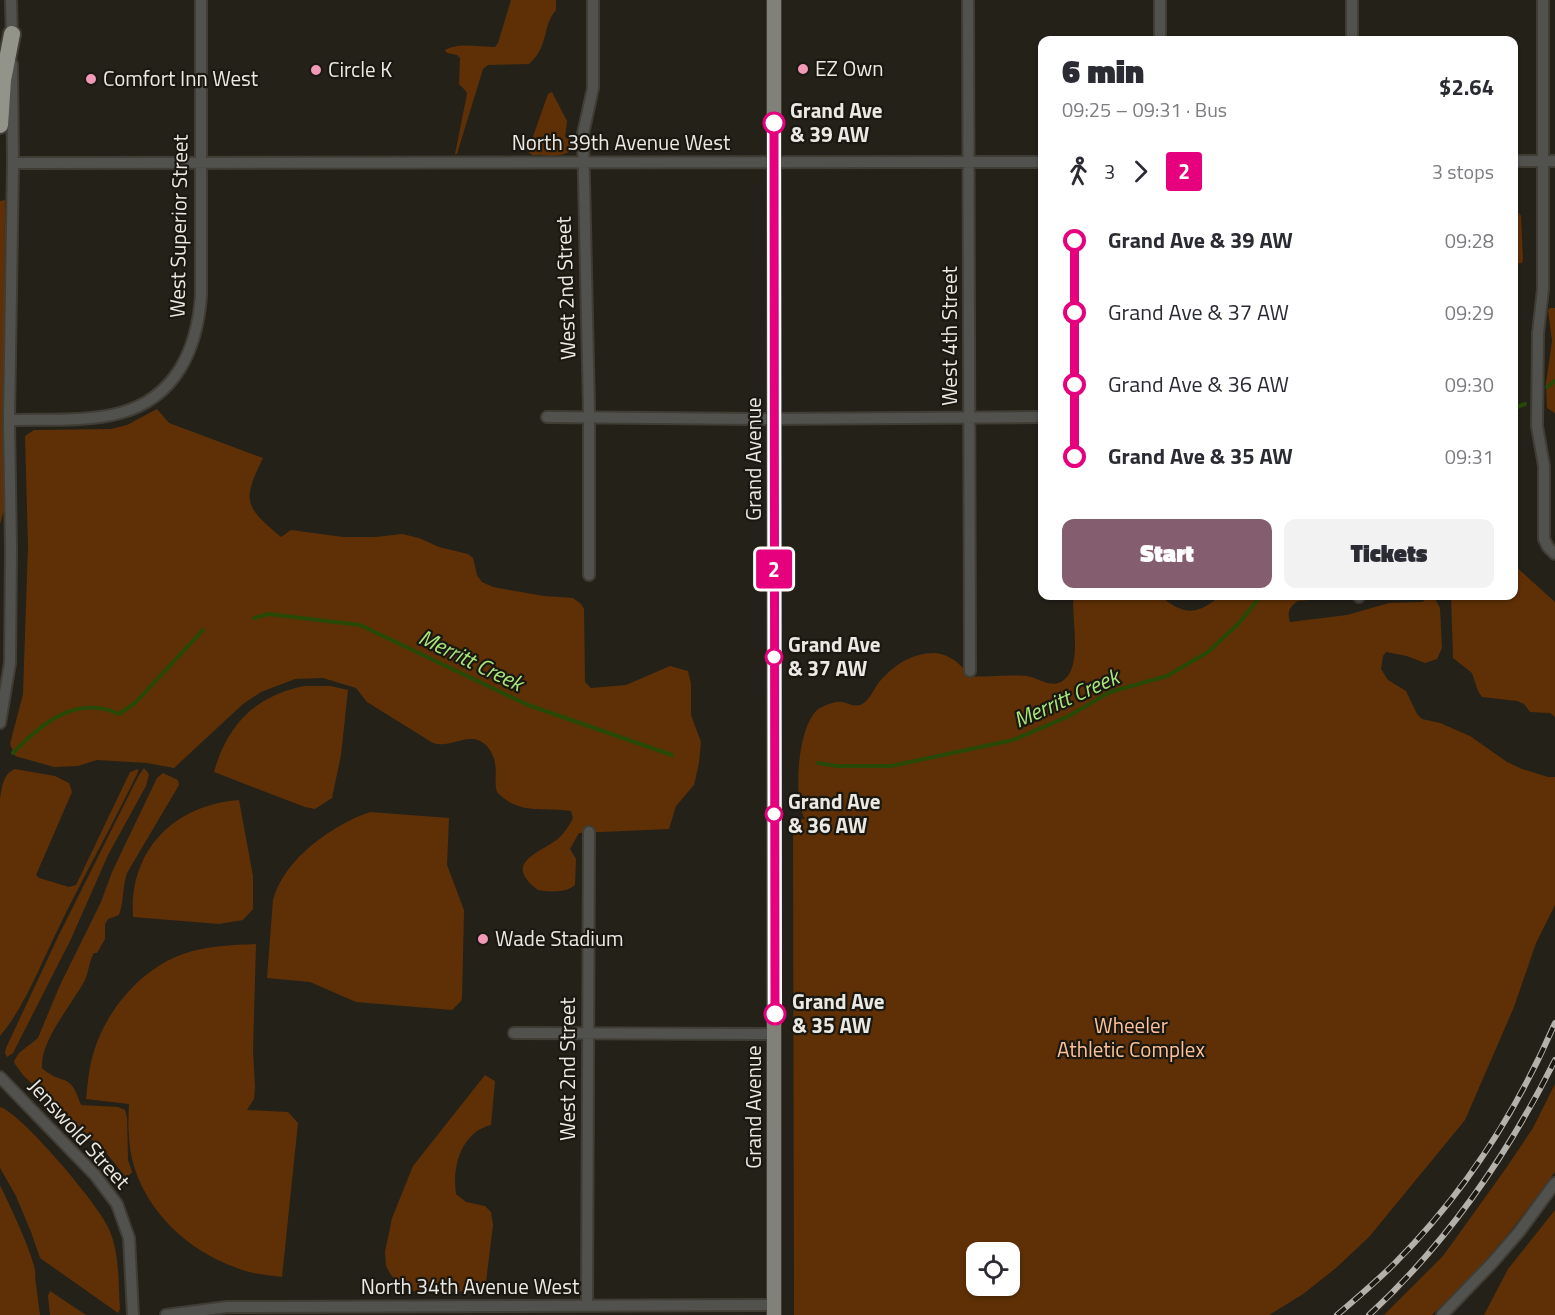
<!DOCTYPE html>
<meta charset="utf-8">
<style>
:root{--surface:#fff;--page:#f2f2f3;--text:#2b2b33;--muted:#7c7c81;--accent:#845d6e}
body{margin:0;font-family:"Titillium Web",sans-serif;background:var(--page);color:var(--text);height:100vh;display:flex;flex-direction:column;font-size:22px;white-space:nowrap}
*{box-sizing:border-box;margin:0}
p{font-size:20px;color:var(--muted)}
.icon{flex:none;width:33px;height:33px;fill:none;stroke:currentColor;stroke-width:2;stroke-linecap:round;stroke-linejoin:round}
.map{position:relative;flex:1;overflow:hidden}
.drawer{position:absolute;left:1038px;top:36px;width:480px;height:564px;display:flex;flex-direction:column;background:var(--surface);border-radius:12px;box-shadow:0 2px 4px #0004}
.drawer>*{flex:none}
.badge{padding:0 12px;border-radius:4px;font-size:21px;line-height:39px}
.tools{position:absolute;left:966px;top:1242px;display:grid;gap:12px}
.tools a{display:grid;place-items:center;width:54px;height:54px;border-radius:12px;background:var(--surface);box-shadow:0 2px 4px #0004;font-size:30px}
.map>.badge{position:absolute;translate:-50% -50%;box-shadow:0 0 0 3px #fff}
.legs{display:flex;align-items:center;gap:9px;height:66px;padding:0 24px;font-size:20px}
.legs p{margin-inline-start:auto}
.overview{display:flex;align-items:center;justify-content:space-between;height:102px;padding:0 24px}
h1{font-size:33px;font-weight:800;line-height:45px}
.primary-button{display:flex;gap:12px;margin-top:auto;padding:12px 24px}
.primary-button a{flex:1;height:69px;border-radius:12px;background:var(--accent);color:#fff;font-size:24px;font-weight:800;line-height:69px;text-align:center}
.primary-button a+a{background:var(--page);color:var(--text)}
ul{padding:0 24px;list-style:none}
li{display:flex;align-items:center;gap:21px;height:72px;font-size:22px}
li i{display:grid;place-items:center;width:9px;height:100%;margin:0 8px;background:currentColor}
li i::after{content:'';width:15px;height:15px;margin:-8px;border:4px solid;border-radius:50%;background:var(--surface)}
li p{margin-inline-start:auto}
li:first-child i{background:linear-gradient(#0000 50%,currentColor 0)}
li:last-child i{background:linear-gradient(currentColor 50%,#0000 0)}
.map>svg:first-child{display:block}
.green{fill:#5f3006;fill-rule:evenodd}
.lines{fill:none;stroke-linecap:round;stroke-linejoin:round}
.stream{stroke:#284808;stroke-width:4}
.minor-casing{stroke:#403d35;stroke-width:14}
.major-casing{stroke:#403d35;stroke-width:16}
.highway-casing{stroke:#403d35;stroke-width:20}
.minor{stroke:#51524d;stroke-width:10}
.major{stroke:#808179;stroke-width:14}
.highway{stroke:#92948a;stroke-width:16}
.rail-casing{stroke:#b2b1aa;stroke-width:6}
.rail{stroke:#1a1810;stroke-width:4;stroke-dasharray:11;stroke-linecap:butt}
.line-1-casing{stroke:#fff;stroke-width:14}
.line-1{stroke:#e6007e;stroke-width:9}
.poi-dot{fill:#f09ab7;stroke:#1a1810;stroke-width:2}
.stop-1-dot{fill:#fff;stroke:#e6007e;stroke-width:3}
.labels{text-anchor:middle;stroke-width:4.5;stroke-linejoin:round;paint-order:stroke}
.poi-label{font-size:21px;fill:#eae9e3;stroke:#1a1810;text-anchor:start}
.stop-label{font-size:21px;font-weight:bold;fill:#eae9e3;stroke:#1a1810;text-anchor:start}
.street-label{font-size:21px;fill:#eae9e3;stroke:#1a1810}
.park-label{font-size:21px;fill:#fec197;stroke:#1a1810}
.water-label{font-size:22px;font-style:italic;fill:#aae77e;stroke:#1a1810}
</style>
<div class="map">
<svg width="1555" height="1315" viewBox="0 0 1555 1315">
<rect width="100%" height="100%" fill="#242119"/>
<path class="green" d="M 511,0 L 556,0 L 556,10 C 541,28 550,45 529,64 L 488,65 L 483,69 L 457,154 L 455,154 L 467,94 L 466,91 L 459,84 L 460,58 L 457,55 L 447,53 L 445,50 C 459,42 479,47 495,47 L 498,43 Z
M 552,92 L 567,121 L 565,137 L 569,139 L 573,147 C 567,159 546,155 533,155 L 529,153 L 530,145 L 548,94 Z
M 5,200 L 4,510 L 0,524 L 0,201 Z
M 1514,213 L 1519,213 L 1521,216 L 1523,260 L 1522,263 L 1514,264 Z
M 1550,308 L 1555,308 L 1555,413 L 1547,408 L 1546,383 L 1552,341 L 1548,310 Z
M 157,409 L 169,423 L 263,458 C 242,501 244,506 281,537 L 291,530 L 343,537 L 375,537 L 402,534 L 419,538 L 439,547 L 468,554 L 473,558 L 477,575 L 482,582 L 493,587 L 544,596 L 573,598 L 581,604 L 584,609 L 585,682 L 591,688 L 626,685 L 670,666 L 688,671 L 691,684 L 691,715 L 701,742 L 699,763 L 694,785 L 676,806 L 669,829 L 579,833 L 570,849 L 576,859 L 575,885 C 566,893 549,892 538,890 C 501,862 541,853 559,838 C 565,832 569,826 573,818 L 571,811 C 543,807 518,815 497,792 C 494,782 497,773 495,763 C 494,757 491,751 487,746 C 470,729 453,749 433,743 L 367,702 L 356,688 L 323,678 L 295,679 L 261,692 L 243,704 L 174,768 L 147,763 L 97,760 L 78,766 L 54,767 L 15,756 L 10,744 L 23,694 L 28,546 L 25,436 L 34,430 L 111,429 L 127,425 Z
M 1514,565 L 1555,602 L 1555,717 L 1550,713 L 1530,712 L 1524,704 L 1517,701 L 1482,697 L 1478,691 L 1472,673 L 1453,658 L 1451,596 L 1514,596 Z
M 1074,596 L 1161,596 C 1183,616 1198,615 1220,596 L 1352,596 L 1298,601 C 1289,607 1287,612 1290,622 L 1347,615 L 1389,603 L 1422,602 L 1429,597 L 1434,597 L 1440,608 L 1442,648 L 1437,659 L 1425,663 L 1407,656 L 1386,652 L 1383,656 L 1381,669 L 1388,680 L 1406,691 L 1417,714 L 1422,719 L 1440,723 L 1470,736 L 1507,762 L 1522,769 L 1548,777 L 1555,777 L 1555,905 L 1536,943 L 1514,1007 L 1465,1120 L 1369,1237 L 1336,1268 L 1303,1294 L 1269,1315 L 794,1315 L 793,820 L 805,819 C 792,798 798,721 820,708 C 826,705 836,701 842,702 C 852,704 857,710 867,700 C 872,695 875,687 880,681 C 894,665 912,653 934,653 C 944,653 956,660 962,667 C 966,670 967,674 972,676 C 976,678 1015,674 1026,676 C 1037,677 1050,688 1061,682 C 1085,669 1070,616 1074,596 ZM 976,1252 L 1010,1252 L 1010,1286 L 976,1286 Z
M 304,686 L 330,686 L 348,690 L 341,755 L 332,798 L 315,809 L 305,807 L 214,772 C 227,725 255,696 304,686 Z
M 144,768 L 149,774 L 146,786 L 108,855 L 71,939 L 13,1053 L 7,1057 L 5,1053 L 6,1048 L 57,939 L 139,775 Z
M 15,769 L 55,776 L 69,783 L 72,792 L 36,875 L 39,878 L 69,887 L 76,885 L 130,772 L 138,769 L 138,772 C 113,824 84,875 59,927 C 41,963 26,1005 0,1036 L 0,799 C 2,787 3,774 15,769 Z
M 163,773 L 178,780 L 179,785 L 127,873 C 122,888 124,902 119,915 L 108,919 L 105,924 L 105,939 L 97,953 L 94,953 C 89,961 89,971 85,980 C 72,1005 40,1040 42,1068 C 63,1087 70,1070 81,1105 L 118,1107 L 125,1110 L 127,1118 L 128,1160 L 132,1172 L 128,1176 L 125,1176 L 107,1154 L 23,1075 L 15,1064 L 14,1061 L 19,1053 L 38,1038 L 60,985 L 101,902 L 112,872 L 157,778 Z
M 239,800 L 253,876 L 253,909 L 243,920 L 219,924 L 133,917 C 129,850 174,805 239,800 Z
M 370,812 L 449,818 L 447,865 L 464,910 L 462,998 L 461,1001 L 452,1010 L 356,1002 L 310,982 L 267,978 L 273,900 C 284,859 332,825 370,812 Z
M 256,944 L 253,1050 L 255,1087 L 254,1099 L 247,1110 L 288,1112 L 298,1123 L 282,1277 C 267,1275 251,1274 237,1268 C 188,1251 145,1211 132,1159 C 128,1140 128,1122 129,1104 L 86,1099 C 87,1089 88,1078 90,1067 C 99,1019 136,971 183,954 C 205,946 232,945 256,944 Z
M 485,1075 L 495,1081 L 491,1125 C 461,1132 452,1167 456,1194 L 466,1202 L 485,1206 L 491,1212 L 493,1225 L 486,1282 L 481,1290 L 446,1293 L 413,1291 L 400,1285 L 391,1275 L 386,1266 L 385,1252 L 392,1218 L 413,1166 Z
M 1555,1084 L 1555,1172 L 1512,1229 L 1476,1272 L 1432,1315 L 1384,1315 L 1443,1256 L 1504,1171 L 1533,1128 Z
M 0,1107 C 21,1113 98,1204 108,1227 C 120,1252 118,1282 120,1309 L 118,1313 L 40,1258 L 31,1232 L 16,1196 L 0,1168 Z
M 0,1185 C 7,1200 39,1265 35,1277 L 40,1315 L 0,1315 Z
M 1555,1210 L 1555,1315 L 1484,1315 L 1508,1269 Z
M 50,1291 L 86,1315 L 50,1315 L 48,1296 Z"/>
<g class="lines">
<path class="stream" d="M 1547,387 L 1555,381
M 1514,408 L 1525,404
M 254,618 L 268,614 L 360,625 L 528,705 L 672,755
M 13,753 C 42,723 77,694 119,714 L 135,703 L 203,630
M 818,763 L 837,766 L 891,766 L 1013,740 L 1067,717 L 1110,692 L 1167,676 L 1208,652 L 1238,624 L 1261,596"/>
<defs>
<path id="minor" d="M 11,0 L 12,39
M 968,0 L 970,671
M 1160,0 L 1160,40
M 1352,0 L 1352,40
M 1543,0 L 1543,289 L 1538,333 L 1537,426 L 1544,466 L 1544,539 L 1548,547 L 1555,554
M 1514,161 L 1555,161
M 13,163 L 1042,162
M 547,417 L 757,419 L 1042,417
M 9,420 C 43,419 88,422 120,413 C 176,398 197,349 201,296 L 201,0
M 589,575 L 589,409 L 583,134 L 593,88 L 593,0
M 1359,597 L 1359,596
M 0,723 L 10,663 L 11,549 L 9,420 L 13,163 L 12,64
M 514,1033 L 775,1034
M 0,1077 L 95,1175 L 117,1204 L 129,1238 L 133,1315
M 587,1306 L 589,832
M 166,1315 L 227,1307 L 774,1305
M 1442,1315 L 1493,1262 L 1519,1232 L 1555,1183"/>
<path id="major" d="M 774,1315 L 774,0"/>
<path id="highway" d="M 0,125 L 3,80 L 12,34"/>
</defs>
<use href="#minor" class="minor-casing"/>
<use href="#major" class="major-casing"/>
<use href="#highway" class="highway-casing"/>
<use href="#minor" class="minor"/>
<use href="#major" class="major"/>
<use href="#highway" class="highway"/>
<defs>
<path id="rail" d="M 1337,1315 C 1357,1298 1377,1281 1395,1263 C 1463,1195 1517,1111 1555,1023
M 1369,1315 C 1447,1243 1508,1154 1555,1060"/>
</defs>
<use href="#rail" class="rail-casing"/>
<use href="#rail" class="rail"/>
</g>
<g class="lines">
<defs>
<path id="line-1" d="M 774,123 L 775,1014"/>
</defs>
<use href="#line-1" class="line-1-casing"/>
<use href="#line-1" class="line-1"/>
</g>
<g class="poi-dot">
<circle cx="803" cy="69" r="6"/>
<circle cx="316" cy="70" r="6"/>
<circle cx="91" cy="79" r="6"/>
<circle cx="483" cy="939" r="6"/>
</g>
<g class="stop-1-dot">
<circle cx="774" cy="123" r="10"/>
<circle cx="774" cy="657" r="8"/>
<circle cx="774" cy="814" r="8"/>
<circle cx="775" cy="1014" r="10"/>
</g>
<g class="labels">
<g class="poi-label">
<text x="815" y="76">EZ Own</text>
<text x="328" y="77">Circle K</text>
<text x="103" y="86">Comfort Inn West</text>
<text x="495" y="946">Wade Stadium</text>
</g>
<g class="stop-label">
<text x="790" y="118">Grand Ave<tspan x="790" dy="24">&amp; 39 AW</tspan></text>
<text x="788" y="652">Grand Ave<tspan x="788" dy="24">&amp; 37 AW</tspan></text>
<text x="788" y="809">Grand Ave<tspan x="788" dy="24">&amp; 36 AW</tspan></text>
<text x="792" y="1009">Grand Ave<tspan x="792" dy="24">&amp; 35 AW</tspan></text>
</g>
<g class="street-label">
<text x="621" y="150">North 39th Avenue West</text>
<text transform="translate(179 226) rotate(-89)" y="7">West Superior Street</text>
<text transform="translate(566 288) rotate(-92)" y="7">West 2nd Street</text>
<text transform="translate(950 336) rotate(-90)" y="7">West 4th Street</text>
<text transform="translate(754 459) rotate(-90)" y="7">Grand Avenue</text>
<text transform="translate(568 1069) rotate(-90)" y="7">West 2nd Street</text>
<text transform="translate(754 1107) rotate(-90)" y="7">Grand Avenue</text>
<text transform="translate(79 1134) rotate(48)" y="7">Jenswold Street</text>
<text x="470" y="1294">North 34th Avenue West</text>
</g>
<g class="park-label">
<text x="1131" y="1033">Wheeler<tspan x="1131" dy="24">Athletic Complex</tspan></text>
</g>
<g class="water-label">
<text transform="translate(471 660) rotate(26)" y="8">Merritt Creek</text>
<text transform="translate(1066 698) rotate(-24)" y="8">Merritt Creek</text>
</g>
</g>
</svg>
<div class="tools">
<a><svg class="icon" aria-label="locate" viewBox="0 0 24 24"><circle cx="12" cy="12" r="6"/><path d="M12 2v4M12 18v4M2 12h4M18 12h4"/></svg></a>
</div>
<b class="badge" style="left:774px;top:569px;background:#e6007e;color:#fff">2</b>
<section class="drawer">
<div class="overview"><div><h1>6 min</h1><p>09:25 – 09:31 · Bus</p></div><b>$2.64</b></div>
<div class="legs"><svg class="icon" aria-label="walk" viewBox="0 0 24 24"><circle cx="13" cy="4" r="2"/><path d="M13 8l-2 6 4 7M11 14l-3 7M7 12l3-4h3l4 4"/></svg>3<svg class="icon" aria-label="forward" viewBox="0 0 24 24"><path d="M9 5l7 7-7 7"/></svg><b class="badge" style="background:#e6007e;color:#fff">2</b><p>3 stops</p></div>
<ul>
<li><i style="color:#e6007e"></i><b>Grand Ave &amp; 39 AW</b><p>09:28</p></li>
<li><i style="color:#e6007e"></i><span>Grand Ave &amp; 37 AW</span><p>09:29</p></li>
<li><i style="color:#e6007e"></i><span>Grand Ave &amp; 36 AW</span><p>09:30</p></li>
<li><i style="color:#e6007e"></i><b>Grand Ave &amp; 35 AW</b><p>09:31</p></li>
</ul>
<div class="primary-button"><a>Start</a><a>Tickets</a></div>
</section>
</div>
